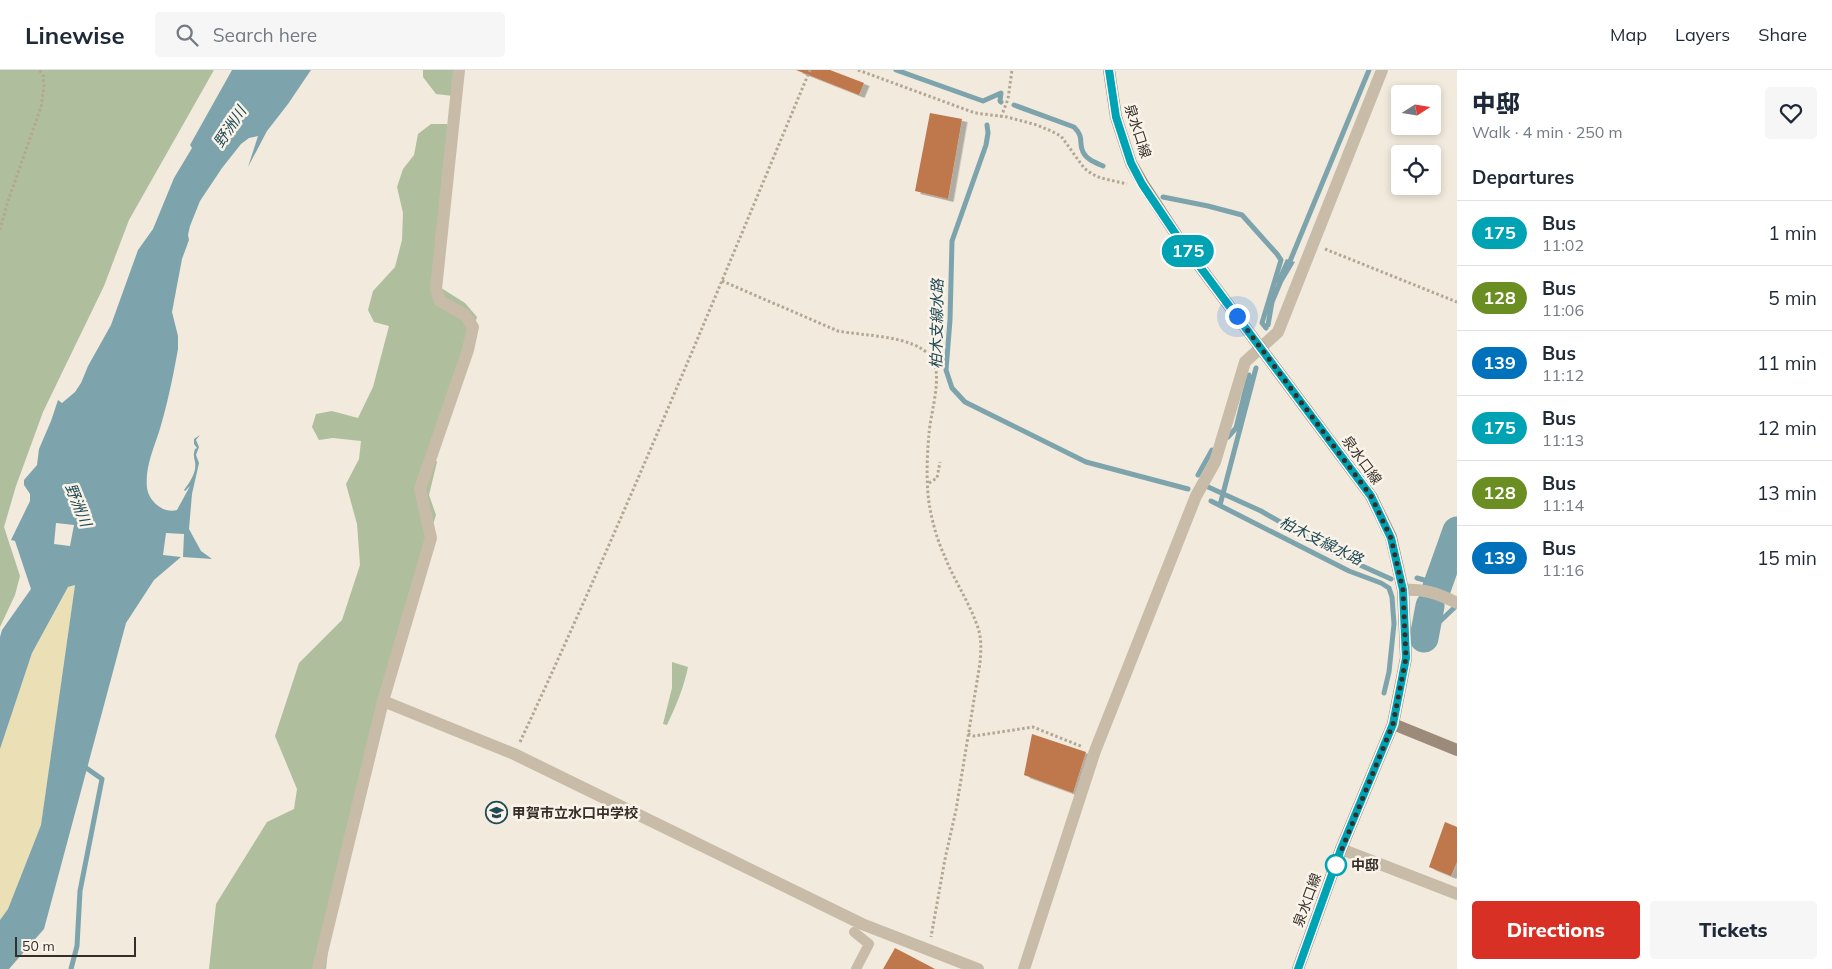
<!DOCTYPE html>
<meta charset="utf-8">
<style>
:root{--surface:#fff;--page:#f6f6f7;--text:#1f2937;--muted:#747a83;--line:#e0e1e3;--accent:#d93025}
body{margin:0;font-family:Mulish,"Noto Sans JP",sans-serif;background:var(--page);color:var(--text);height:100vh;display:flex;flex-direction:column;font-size:19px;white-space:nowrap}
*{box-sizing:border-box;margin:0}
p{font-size:16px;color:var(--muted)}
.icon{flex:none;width:28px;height:28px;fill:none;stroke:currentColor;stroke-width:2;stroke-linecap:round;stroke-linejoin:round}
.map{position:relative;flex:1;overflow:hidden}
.details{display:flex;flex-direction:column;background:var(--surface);width:375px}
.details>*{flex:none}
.badge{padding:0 10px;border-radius:16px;font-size:18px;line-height:32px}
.needle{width:32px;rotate:78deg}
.tools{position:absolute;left:1391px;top:15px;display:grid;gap:10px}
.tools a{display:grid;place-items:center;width:50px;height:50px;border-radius:5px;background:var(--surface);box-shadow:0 2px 8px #0003;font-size:25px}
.scale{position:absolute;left:15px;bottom:12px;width:121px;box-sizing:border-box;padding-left:5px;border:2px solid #362f29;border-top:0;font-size:14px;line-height:18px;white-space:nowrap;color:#362f29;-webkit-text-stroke:4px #f9f3e9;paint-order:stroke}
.you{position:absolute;width:25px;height:25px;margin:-12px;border:4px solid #fff;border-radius:50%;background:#1a73e8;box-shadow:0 0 0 8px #1a73e833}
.map>.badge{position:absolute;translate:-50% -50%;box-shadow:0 0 0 2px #fff}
h2{padding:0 15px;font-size:19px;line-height:45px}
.round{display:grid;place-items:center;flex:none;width:52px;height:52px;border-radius:5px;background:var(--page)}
.summary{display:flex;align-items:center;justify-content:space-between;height:85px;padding:0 15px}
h1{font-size:24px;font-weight:800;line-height:38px}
.primary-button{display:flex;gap:10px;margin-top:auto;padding:10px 15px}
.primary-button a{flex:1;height:58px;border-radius:5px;background:var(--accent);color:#fff;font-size:20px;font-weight:800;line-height:58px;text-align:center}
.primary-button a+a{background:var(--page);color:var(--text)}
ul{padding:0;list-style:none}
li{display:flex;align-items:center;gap:15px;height:65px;padding:0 15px;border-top:1px solid var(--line)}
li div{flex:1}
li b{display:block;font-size:19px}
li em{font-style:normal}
li .badge{min-width:55px;font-weight:700;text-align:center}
header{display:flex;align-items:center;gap:30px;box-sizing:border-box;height:70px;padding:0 25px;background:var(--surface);border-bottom:1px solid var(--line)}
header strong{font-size:24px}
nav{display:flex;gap:28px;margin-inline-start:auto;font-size:18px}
.search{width:350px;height:45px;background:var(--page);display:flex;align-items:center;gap:12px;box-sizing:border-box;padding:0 18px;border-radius:5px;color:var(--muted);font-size:19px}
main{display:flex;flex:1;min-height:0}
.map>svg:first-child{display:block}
.green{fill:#afbf9d}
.sand{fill:#eadfb5}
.water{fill:#7da4ac;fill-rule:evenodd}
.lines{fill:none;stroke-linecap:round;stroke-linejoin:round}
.stream{stroke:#7da4ac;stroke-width:5}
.river{stroke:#7da4ac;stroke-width:29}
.building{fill:#bf784c;filter:url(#shadow)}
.path{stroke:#b4a693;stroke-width:3;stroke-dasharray:2.5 2.5;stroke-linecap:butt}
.lane{stroke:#c8bca9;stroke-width:10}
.street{stroke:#c8bca9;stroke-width:12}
.secondary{stroke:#9c8b7b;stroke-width:12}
.line-casing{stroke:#fff;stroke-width:11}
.line{stroke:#00a3b4;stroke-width:8}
.walk{stroke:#362f29;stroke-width:5;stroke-dasharray:0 9}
.stop-dot{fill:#fff;stroke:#00a3b4;stroke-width:2.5}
.labels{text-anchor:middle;stroke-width:5;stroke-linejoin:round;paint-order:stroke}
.street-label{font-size:14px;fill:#362f29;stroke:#f9f3e9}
.poi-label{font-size:14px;font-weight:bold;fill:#362f29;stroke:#f9f3e9;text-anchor:start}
.stop-label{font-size:14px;font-weight:bold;fill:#362f29;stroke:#f9f3e9;text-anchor:start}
.water-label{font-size:15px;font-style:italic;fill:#204a55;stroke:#f9f3e9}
</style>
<header>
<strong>Linewise</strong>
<div class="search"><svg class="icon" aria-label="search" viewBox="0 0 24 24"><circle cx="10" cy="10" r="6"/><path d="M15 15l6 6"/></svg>Search here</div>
<nav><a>Map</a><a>Layers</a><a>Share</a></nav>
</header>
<main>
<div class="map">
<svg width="1457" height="899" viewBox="0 0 1457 899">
<defs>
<filter id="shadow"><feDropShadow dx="5.5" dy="3" stdDeviation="0" flood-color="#0004"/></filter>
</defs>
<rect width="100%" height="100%" fill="#f1eadd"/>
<path class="green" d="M 0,0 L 214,0 L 129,150 L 104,216 L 43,342 L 16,416 L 4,457 L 20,506 L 15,525 L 0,557 Z
M 423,0 L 457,0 L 453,26 L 436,24 L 423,7 Z
M 431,54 L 447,54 L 451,67 L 438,216 L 465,233 L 477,247 L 431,384 L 437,392 L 429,425 L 436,445 L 416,506 L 330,862 L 326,899 L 209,899 L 216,834 L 267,752 L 294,739 L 297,719 L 275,666 L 299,593 L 342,550 L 360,495 L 357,454 L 346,414 L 359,389 L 361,371 L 333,368 L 319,370 L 312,357 L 316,344 L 332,341 L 358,348 L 373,317 L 389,256 L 374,252 L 368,240 L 373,221 L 395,197 L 402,170 L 403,143 L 397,117 L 403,99 L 414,85 L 418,64 Z
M 672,592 L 688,597 C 684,617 676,636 667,655 L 663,654 L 672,618 Z"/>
<path class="sand" d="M 75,515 L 41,755 L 8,839 L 0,850 L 0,679 L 32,583 L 68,517 Z"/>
<path class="water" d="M 232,0 L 311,0 L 288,34 L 267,61 L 248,97 L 258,66 L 249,68 L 241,74 L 222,98 L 200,131 L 190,156 L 188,165 L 189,170 L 182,189 L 172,242 L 178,266 L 178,279 C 173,307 167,336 159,362 C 153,380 145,398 147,418 C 149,432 164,444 177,440 L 190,416 L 185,421 L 184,420 C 190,412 197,402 195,392 C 194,386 193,385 195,379 L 197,378 L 194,374 L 194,369 L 200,365 L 196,370 L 199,377 L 196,385 L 199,393 L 192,424 L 189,459 L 201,481 L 212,489 L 183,487 L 184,464 L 166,463 L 163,485 L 181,487 L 154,510 L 126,553 L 44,859 L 9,899 L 0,899 L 0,850 L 8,839 L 41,755 L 75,515 L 68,517 L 32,583 L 0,679 L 0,567 L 2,560 L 31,519 L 15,471 L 11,470 L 30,431 L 30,424 L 24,415 L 24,410 L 37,395 L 39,379 L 51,351 L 58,330 L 62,333 L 75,322 L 81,313 L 88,296 L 111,255 L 138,180 L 153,159 L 174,108 L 192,78 L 190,75 ZM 56,453 L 74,455 L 70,476 L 54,474 Z
M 1286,189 L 1295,192 L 1279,219 L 1276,218 L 1277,209 Z"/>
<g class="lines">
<path class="stream" d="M 896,0 L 983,31 L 1001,23 L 1000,31 L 1001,32
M 1014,35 L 1074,57 C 1085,68 1078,72 1083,82 C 1087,90 1096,93 1103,96
M 987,55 L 988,63 L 986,75 L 952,171 L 950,250 L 946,300 L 952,318 L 965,332 L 1086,392 L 1188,419
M 1163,127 L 1208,136 L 1242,145 L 1277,184 L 1281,190 L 1262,253 L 1266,258
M 1288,196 L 1369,0
M 1268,255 L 1272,232 L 1280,213
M 1228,367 L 1236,358 L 1249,305
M 1198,405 L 1212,380
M 1206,416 L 1261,441 L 1340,486 L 1391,509
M 1211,431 L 1349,501 L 1381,513 L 1389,518 L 1392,527 L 1394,554 L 1389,602 L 1384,623
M 1220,435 L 1256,298
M 1417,508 L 1438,514
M 1423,557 L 1432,559 L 1457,535
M 71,899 L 77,876 L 80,821 L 102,709 L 82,695"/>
<path class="river" d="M 1437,517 L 1457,461
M 1424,568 L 1430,536"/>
</g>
<path class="building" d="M 796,0 L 830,0 L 864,13 L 859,25 Z
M 930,43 L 962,49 L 948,129 L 915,121 Z
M 1032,664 L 1086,682 L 1073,723 L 1024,705 Z
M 1445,752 L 1457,757 L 1457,792 L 1451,806 L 1429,797 Z
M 895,878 L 935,899 L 883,899 Z"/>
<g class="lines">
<path class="path" d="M 858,0 L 975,43 L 1007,47 L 1037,55 L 1051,61 L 1061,66 L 1084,98 L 1092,104 L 1101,108 L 1127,114
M 1001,47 L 1008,29 L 1012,0
M 0,160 L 7,134 L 41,37 L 44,17 L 43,5 L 39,0
M 1325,179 L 1457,232
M 722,211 L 838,261 C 863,266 914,265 931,287 C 944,304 930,344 929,364 C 927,386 926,411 929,433 C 932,451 937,470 945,487 C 954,510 969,532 977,555 C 982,567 981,580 980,593 L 956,740 L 945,789 L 931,867
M 929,413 L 937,408 L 940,392
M 968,664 L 974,666 L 1033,657 L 1083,677
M 520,672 C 623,451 716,225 810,0"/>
<path class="lane" d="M 854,862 L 869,874 L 856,899"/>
<path class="street" d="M 1403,520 C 1425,519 1437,523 1457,533
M 383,631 L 514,684 L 862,854 L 978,899
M 1341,779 L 1457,824
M 318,899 L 383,631 L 431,468 L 420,419 L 468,280 L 473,257 L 465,245 L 440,231 L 436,219 L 459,0
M 1024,899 L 1095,681 L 1196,426 L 1215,392 L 1245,292 L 1278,262 L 1382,0"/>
<path class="secondary" d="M 1109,0 L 1116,47 L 1131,93 L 1143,114 L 1177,166 L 1371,426 L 1391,467 L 1403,520 L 1406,588 L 1393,654 L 1341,779 L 1298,899
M 1393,654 L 1457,680"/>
</g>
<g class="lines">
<defs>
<path id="line" d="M 1109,0 L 1116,47 L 1131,93 L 1142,114 L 1177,166 L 1371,426 L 1391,468 L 1403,520 L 1406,588 L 1393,654 L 1341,779 L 1298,899"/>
</defs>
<use href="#line" class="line-casing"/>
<use href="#line" class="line"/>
<path class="walk" d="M 1237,246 L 1371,426 L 1391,468 L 1403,520 L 1406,588 L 1393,654 L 1335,796 L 1336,795"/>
</g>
<defs>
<symbol id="school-ring" viewBox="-11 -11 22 22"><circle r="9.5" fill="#f9f3e9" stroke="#204a55" stroke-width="1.5"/><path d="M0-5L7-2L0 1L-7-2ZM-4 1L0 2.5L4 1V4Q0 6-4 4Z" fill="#204a55"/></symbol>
</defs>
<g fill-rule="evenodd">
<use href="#school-ring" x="484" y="730" width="25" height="25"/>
</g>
<circle class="stop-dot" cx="1336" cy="795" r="10"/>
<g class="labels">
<g class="street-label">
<text transform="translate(1138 61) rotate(72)" y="5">泉水口線</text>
<text transform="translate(1362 390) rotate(54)" y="5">泉水口線</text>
<text transform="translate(1307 830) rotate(-70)" y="5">泉水口線</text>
</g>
<g class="poi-label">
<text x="512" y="748">甲賀市立水口中学校</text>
</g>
<g class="stop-label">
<text x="1351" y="800">中邸</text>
</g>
<g class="water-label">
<text transform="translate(230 57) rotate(-56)" y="5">野洲川</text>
<text transform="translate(937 254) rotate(-89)" y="5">柏木支線水路</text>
<text transform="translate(78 435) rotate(68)" y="5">野洲川</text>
<text transform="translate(1321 471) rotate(26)" y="5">柏木支線水路</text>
</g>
</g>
</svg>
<div class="tools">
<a><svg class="needle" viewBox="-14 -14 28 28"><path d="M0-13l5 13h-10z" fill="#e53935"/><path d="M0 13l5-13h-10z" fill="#747a83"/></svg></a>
<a><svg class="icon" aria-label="locate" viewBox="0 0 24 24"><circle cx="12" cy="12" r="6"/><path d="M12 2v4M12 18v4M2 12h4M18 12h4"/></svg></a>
</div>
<div class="scale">50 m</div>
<div class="you" style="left:1237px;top:246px"></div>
<b class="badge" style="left:1188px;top:181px;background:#00a3b4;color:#fff">175</b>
</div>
<section class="details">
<div class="summary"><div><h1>中邸</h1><p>Walk · 4 min · 250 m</p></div><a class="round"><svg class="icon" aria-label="heart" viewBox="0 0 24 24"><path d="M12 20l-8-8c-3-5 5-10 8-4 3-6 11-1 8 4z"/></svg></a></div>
<h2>Departures</h2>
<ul>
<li><span class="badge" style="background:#00a3b4;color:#fff">175</span><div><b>Bus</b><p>11:02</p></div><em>1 min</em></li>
<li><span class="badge" style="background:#6b8e23;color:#fff">128</span><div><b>Bus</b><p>11:06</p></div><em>5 min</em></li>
<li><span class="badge" style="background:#0072bc;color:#fff">139</span><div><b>Bus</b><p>11:12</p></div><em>11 min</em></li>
<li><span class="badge" style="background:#00a3b4;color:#fff">175</span><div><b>Bus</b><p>11:13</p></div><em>12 min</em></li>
<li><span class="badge" style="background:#6b8e23;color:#fff">128</span><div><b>Bus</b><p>11:14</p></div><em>13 min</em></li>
<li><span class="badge" style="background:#0072bc;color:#fff">139</span><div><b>Bus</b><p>11:16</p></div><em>15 min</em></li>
</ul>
<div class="primary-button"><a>Directions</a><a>Tickets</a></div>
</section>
</main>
